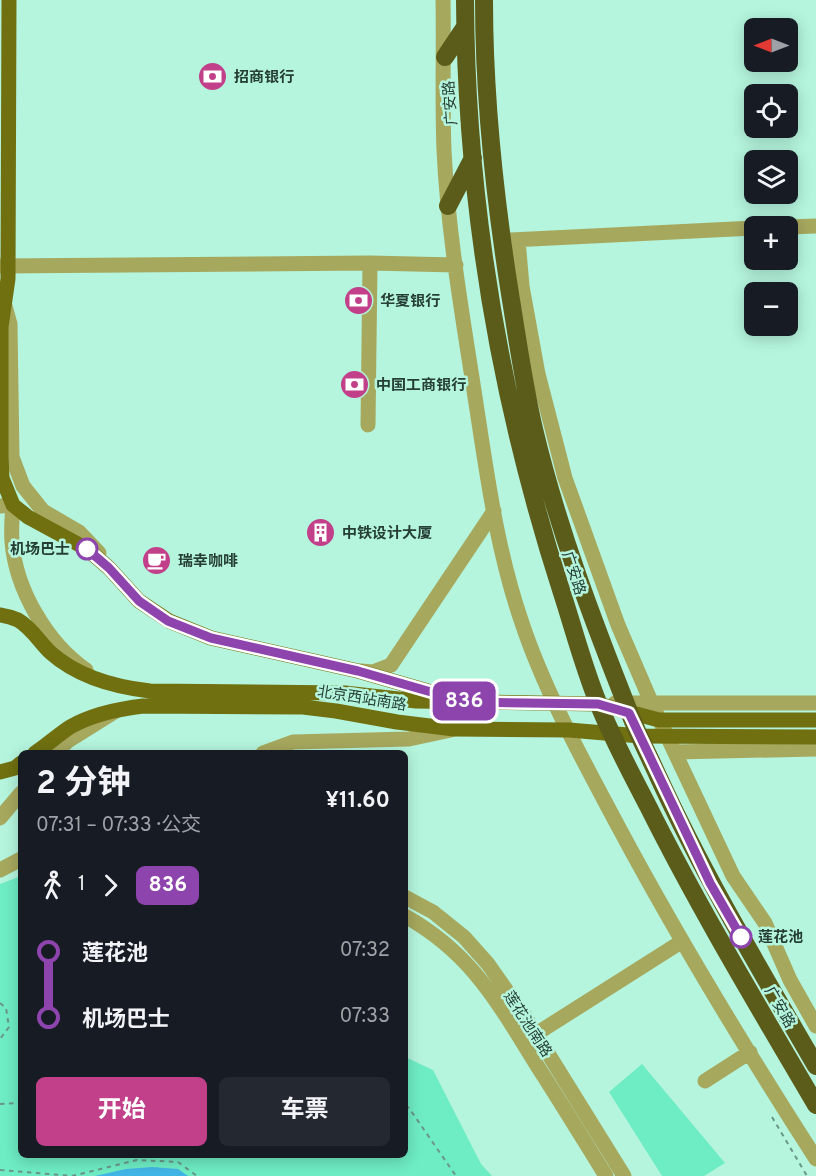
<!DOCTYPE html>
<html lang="zh">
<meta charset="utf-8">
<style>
:root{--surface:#171b24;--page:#242831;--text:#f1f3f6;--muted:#9ea1a6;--accent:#c14089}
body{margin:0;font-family:Overpass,"Noto Sans SC",sans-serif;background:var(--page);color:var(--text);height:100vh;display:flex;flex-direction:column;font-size:22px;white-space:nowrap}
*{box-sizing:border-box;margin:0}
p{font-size:20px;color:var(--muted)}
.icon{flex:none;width:33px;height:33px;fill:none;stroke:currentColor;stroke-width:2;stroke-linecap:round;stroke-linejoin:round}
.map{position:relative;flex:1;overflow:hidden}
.drawer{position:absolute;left:18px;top:750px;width:390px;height:408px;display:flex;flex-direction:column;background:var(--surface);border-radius:9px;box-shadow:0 3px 15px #0003}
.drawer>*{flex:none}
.badge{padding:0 12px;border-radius:9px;font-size:21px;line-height:39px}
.needle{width:39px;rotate:270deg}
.fabs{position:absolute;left:744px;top:18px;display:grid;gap:12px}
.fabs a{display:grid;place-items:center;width:54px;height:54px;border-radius:9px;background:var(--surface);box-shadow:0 3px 15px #0003;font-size:30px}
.map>.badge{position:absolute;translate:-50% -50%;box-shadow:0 0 0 3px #fff}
.legs{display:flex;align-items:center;gap:9px;height:66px;padding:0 18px;font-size:20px}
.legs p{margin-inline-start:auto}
.summary{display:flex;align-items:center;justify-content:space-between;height:102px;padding:0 18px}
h1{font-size:33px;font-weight:700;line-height:45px}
.button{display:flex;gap:12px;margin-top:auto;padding:12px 18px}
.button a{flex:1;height:69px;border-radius:9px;background:var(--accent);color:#fff;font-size:24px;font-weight:700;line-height:69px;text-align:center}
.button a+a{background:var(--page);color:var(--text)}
ul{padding:0 18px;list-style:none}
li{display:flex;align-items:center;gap:21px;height:66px;font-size:22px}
li i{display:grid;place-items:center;width:9px;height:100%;margin:0 8px;background:currentColor}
li i::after{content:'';width:15px;height:15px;margin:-8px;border:4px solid;border-radius:50%;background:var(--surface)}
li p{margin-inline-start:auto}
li:first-child i{background:linear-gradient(#0000 50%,currentColor 0)}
li:last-child i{background:linear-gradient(currentColor 50%,#0000 0)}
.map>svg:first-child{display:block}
.green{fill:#6eecc3}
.water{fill:#41b6e6}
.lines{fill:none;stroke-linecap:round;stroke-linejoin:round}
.path{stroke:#6a9686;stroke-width:2;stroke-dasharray:4.5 4.5;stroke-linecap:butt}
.minor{stroke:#a6a85e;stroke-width:15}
.major{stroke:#707011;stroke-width:15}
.highway{stroke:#5c5c1a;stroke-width:18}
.line-1-casing{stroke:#fff;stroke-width:14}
.line-1{stroke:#8e44ad;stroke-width:9}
.stop-1-dot{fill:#fff;stroke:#8e44ad;stroke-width:3}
.labels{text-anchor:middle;stroke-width:5;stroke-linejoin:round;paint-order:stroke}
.poi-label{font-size:15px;font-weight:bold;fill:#253f36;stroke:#b5f5dd;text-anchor:start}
.street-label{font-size:15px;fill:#253f36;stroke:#b5f5dd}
.stop-label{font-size:15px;font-weight:bold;fill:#253f36;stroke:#b5f5dd;text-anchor:end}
</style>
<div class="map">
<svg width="816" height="1176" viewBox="0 0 816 1176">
<rect width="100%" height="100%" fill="#b5f5dd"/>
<path class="green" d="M 21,876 L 21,1155 L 405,1155 L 405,1057 L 433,1070 L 481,1164 L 492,1176 L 0,1176 L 0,884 Z
M 642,1064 L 725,1163 L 704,1176 L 662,1176 L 609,1092 Z"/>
<path class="water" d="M 152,1167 L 178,1169 L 188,1176 L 95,1176 L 126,1169 Z"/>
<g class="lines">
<path class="path" d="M 0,1003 L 6,1008 L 9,1027 L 0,1039
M 0,1104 L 21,1103
M 405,1106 L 409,1108 L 456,1176
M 772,1117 L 807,1176
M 0,1170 L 72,1176 L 137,1160 L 178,1162 L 197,1176"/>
<path class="minor" d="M 443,0 C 444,50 442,100 444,150 C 448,237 464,324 477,410 C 488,482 498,554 522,623 C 545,692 584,762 618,826 C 679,940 746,1050 816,1159
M 788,227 L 816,226
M 511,240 L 754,228
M 518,240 L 522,286 L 538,374 L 565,478 L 618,625 L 652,704 L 733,876 L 765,923 L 790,980 L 816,1026
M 0,266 L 370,263 L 456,265
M 5,306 L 10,324 L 12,457 L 23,486 L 43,511 L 79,532 L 99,553
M 368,425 L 370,263
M 0,506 L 13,505 C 12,517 11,530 12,542 C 16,590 47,643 86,670
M 361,671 L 373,672 L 391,665 L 494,511
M 615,703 L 816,703
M 675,752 L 816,749
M 55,753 L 68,741 L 116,711
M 263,753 L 293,742 L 409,739 L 451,730
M 0,818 L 21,793
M 0,870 L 21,859
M 405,897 L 433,912 L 464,937 L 488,964 L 526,1018 L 624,1176
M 405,916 C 471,953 497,1001 536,1064 C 560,1101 583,1139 606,1176
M 536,1034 L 681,942
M 705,1081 L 750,1052"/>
<path class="major" d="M 9,0 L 8,279 L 1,327 L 1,456 L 2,478 L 13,505 L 28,517 L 87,549 L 109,568 L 139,601 L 169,621 L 211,638 L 358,671 L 466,702
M 0,615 C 6,616 13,618 18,620 C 32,628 40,643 51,653 C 78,677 115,687 150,691 L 345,693 L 416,701 L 598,704 L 659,720 L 816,720
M 35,753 C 47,745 58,735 70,727 C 93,714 117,709 143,706 L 303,707 L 336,711 L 397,722 L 454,729 L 569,730 L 640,736 L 816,737
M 0,772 L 15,768 L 21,763"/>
<path class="highway" d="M 465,0 C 466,201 500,401 562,593 C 574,630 584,669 599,705 C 613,740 631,773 648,806 C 699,908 758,1006 816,1105
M 484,0 C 484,100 495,201 511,300 C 518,343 524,386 534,429 C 557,526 593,621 630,714 C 638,735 649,756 658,776 C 704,876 761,971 816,1066
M 445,57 L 465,27
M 448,206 L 473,158"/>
</g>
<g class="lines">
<defs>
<path id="line-1" d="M 87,549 L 109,568 L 139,601 L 168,621 L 211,638 L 358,671 L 466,702 L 598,704 L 629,713 L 710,883 L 741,937"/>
</defs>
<use href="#line-1" class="line-1-casing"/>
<use href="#line-1" class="line-1"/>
</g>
<defs>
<symbol id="bank-disc" viewBox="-11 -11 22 22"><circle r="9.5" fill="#c14089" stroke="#b5f5dd"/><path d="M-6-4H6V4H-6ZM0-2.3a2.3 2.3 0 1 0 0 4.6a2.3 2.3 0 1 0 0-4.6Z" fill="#fff"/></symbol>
<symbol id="building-disc" viewBox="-11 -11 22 22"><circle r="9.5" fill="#c14089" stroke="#b5f5dd"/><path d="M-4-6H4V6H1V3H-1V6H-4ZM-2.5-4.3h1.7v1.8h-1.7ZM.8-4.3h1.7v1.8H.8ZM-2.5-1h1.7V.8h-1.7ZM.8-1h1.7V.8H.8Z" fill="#fff"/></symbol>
<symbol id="cafe-disc" viewBox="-11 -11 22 22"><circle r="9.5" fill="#c14089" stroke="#b5f5dd"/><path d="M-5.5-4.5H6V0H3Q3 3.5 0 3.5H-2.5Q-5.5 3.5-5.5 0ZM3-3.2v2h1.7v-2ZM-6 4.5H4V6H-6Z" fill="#fff"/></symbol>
</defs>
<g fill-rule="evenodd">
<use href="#bank-disc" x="196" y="60" width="33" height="33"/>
<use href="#bank-disc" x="342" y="284" width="33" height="33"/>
<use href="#bank-disc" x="338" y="368" width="33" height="33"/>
<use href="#building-disc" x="304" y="516" width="33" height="33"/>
<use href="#cafe-disc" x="140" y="544" width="33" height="33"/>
</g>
<g class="stop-1-dot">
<circle cx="87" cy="549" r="10"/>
<circle cx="741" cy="937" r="10"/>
</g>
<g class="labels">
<g class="poi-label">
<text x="234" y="82">招商银行</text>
<text x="380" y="306">华夏银行</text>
<text x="376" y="390">中国工商银行</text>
<text x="342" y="538">中铁设计大厦</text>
<text x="178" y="566">瑞幸咖啡</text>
</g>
<g class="street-label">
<text transform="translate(450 103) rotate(-94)" y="5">广安路</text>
<text transform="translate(574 573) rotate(72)" y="5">广安路</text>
<text transform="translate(362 698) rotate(9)" y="5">北京西站南路</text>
<text transform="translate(780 1007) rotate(60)" y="5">广安路</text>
<text transform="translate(528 1024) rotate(57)" y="5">莲花池南路</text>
</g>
<g class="stop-label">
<text x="70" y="554">机场巴士</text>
<text x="758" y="942" text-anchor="start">莲花池</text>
</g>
</g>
</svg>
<div class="fabs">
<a><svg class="needle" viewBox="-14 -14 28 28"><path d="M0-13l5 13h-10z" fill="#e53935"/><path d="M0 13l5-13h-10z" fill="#9ea1a6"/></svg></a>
<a><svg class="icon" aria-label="locate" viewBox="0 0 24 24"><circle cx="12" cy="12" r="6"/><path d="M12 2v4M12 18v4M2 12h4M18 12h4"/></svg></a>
<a><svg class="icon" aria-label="layers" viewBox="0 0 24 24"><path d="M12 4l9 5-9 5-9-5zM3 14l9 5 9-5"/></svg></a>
<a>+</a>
<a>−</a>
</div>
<b class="badge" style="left:464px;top:701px;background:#8e44ad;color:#fff">836</b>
<section class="drawer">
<div class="summary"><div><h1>2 分钟</h1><p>07:31 – 07:33 · 公交</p></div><b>¥11.60</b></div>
<div class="legs"><svg class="icon" aria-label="walk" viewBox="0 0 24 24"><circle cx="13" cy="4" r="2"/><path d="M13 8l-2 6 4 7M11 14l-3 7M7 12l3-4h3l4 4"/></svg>1<svg class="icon" aria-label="forward" viewBox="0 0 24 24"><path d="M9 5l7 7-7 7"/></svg><b class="badge" style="background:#8e44ad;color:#fff">836</b></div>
<ul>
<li><i style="color:#8e44ad"></i><b>莲花池</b><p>07:32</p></li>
<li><i style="color:#8e44ad"></i><b>机场巴士</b><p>07:33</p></li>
</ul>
<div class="button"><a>开始</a><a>车票</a></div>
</section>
</div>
